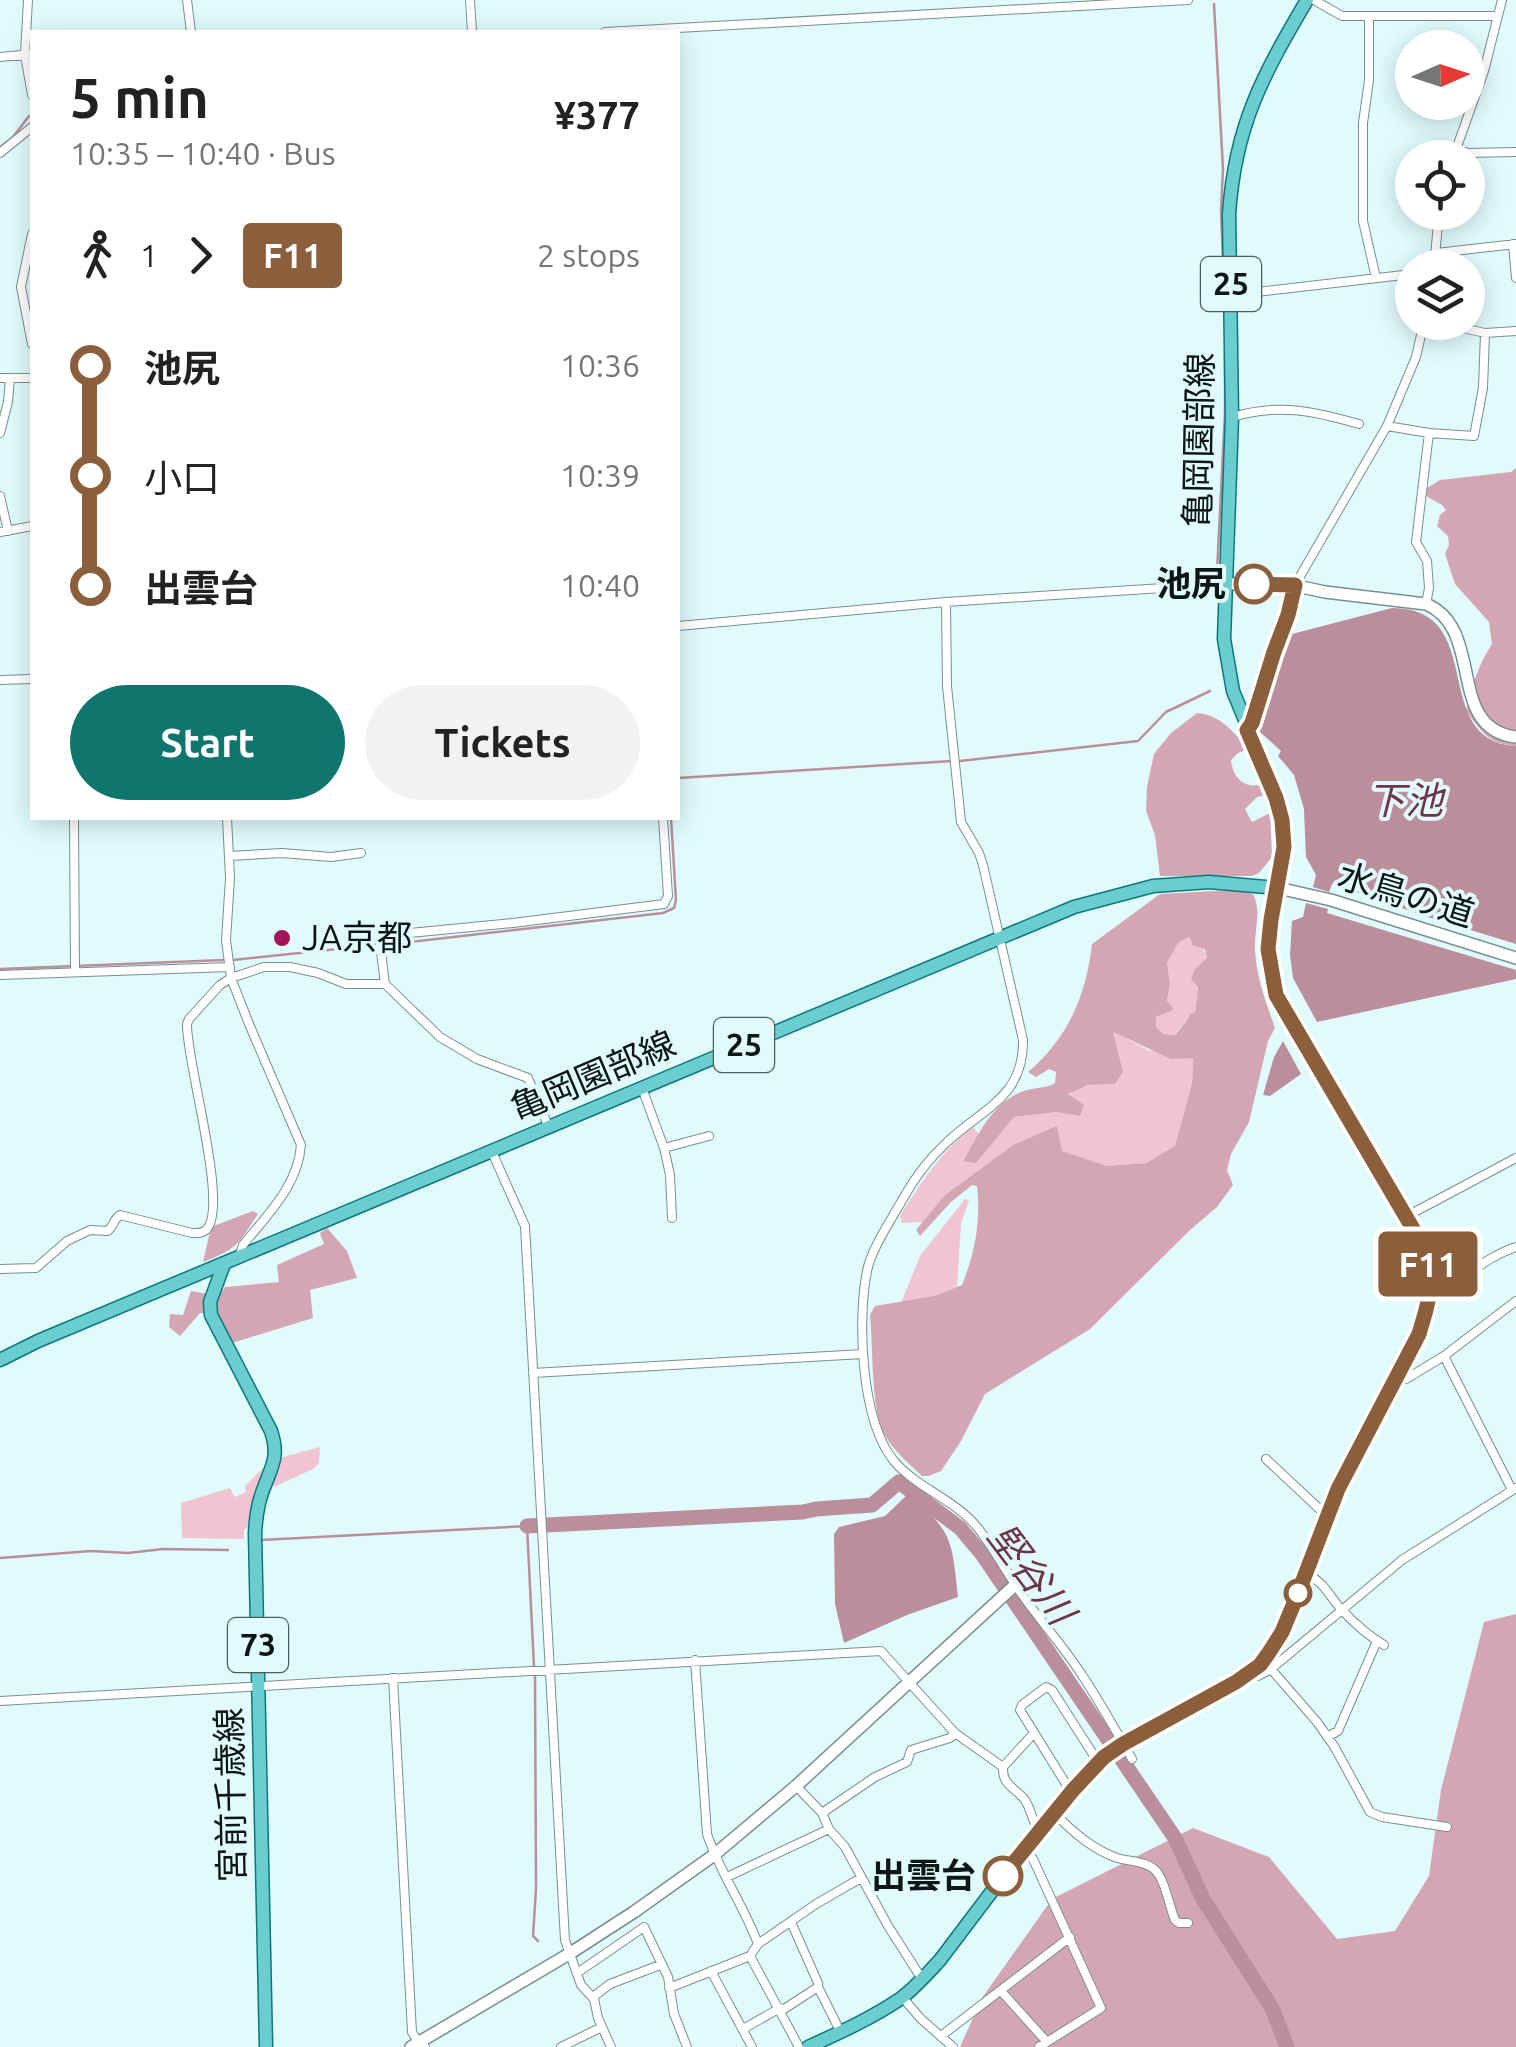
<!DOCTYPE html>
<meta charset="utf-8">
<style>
:root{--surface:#fff;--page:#f2f2f2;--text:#222;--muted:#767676;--accent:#0f766e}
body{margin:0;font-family:Ubuntu,"Noto Sans JP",sans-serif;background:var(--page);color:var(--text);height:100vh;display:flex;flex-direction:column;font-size:38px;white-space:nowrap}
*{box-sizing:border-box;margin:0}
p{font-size:32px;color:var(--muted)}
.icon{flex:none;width:55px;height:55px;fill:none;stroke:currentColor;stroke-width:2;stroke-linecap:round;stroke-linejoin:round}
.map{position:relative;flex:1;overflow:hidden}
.sheet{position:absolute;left:30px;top:30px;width:650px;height:790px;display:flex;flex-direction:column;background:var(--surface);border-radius:0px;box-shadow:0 5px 25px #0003}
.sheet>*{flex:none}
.badge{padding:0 20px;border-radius:8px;font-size:35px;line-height:65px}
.needle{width:65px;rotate:87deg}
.controls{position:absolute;left:1395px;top:30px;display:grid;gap:20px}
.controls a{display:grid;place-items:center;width:90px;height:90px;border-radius:50%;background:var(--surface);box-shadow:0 5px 25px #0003;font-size:50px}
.map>.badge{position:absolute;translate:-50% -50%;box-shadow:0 0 0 5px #fff}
.legs{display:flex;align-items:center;gap:15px;height:110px;padding:0 40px;font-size:32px}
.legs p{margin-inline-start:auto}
.overview{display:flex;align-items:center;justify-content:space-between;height:170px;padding:0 40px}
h1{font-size:55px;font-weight:700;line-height:75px}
.primary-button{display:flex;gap:20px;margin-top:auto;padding:20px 40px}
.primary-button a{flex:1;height:115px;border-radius:60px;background:var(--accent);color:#fff;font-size:40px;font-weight:700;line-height:115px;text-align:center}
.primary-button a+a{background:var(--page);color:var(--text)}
ul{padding:0 40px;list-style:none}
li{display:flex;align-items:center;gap:35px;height:110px;font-size:38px}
li i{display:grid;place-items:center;width:15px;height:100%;margin:0 12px;background:currentColor}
li i::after{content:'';width:25px;height:25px;margin:-12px;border:8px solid;border-radius:50%;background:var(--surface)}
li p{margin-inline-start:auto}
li:first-child i{background:linear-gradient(#0000 50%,currentColor 0)}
li:last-child i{background:linear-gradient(currentColor 50%,#0000 0)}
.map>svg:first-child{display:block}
.green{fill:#f0c4d0}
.forest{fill:#d4a5b3;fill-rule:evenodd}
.water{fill:#bb8e9b}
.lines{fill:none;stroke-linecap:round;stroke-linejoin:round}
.stream{stroke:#bb8e9b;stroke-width:2.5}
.river{stroke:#bb8e9b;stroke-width:15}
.street-casing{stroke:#778f90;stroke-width:10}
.secondary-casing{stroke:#778f90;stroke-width:14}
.primary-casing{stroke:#0a787b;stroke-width:15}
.street{stroke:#fff;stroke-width:8}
.secondary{stroke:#fff;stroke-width:11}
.primary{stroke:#6bcdd0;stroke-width:12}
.line-1-casing{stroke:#fff;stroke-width:22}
.line-1{stroke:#8b5e3c;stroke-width:15}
.stop-1-dot{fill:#fff;stroke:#8b5e3c;stroke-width:5}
.poi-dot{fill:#a31459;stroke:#e1fbfc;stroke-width:4}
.labels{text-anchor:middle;stroke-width:8;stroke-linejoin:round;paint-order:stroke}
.shield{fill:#e1fbfc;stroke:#4d5b5b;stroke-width:2.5}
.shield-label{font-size:32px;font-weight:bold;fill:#0d1616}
.street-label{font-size:35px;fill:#0d1616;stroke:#e1fbfc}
.stop-label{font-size:35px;font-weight:bold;fill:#0d1616;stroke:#e1fbfc;text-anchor:end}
.poi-label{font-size:35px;fill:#0d1616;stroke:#e1fbfc;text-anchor:start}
.water-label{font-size:38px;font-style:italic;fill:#703449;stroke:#e1fbfc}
</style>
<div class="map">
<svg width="1516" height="2047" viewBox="0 0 1516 2047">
<rect width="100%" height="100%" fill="#e1fbfc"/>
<path class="green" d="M 1188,936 C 1196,944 1206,946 1207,959 L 1195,969 L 1198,986 L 1195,1013 L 1179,1029 L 1176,1035 L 1163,1034 L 1156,1028 L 1156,1017 L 1171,1011 L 1167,1001 L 1170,983 L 1167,963 L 1179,942 Z
M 1112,1031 L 1148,1050 L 1193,1057 L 1192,1083 L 1175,1146 L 1146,1163 L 1106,1166 L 1061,1151 L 1057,1127 L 1013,1145 L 945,1195 L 923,1222 L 902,1223 L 900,1216 C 921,1183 942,1150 973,1127 L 979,1134 L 963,1160 L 976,1162 L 1014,1117 L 1057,1112 C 1073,1083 1085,1085 1115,1084 Z
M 965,1199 L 969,1200 L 961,1224 L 957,1287 L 934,1296 L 901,1303 L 920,1256 Z
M 320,1447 L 319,1463 L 313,1469 L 276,1486 L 272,1486 L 279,1458 Z
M 267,1464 L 251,1527 L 244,1529 L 244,1539 L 182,1538 L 181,1503 L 230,1488 L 235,1497 L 246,1492 L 245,1486 Z"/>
<path class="forest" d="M 1516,468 L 1516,746 C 1488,744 1482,732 1466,711 C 1472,686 1478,665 1492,644 L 1489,622 L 1455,584 L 1445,554 L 1449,545 L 1448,536 L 1437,526 L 1440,515 L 1446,510 L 1442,505 L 1426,496 L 1427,488 L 1440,480 L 1511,472 Z
M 1197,713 C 1221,715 1233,732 1249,749 L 1238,753 L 1231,760 C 1233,779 1246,791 1266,783 L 1269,794 L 1257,797 L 1245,809 L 1252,822 L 1270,813 L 1272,857 L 1259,873 L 1252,876 L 1160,876 L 1155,835 L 1146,811 L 1147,787 L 1154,754 L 1171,733 Z
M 1233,890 L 1253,894 C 1262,911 1254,930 1255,949 C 1256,977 1266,1002 1275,1028 L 1268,1041 L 1249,1122 L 1231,1154 L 1227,1170 L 1233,1185 L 1217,1207 L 1189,1231 L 1090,1329 L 985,1394 L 961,1441 L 941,1471 L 929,1476 L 922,1476 C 908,1463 894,1451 884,1434 C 871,1411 873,1344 870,1315 L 875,1306 L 934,1296 L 962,1285 C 975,1253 981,1221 977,1186 L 972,1185 L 951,1202 L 920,1236 L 916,1230 L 945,1195 L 1013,1145 L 1057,1126 L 1062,1151 L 1107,1166 L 1146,1163 L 1175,1146 L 1192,1083 L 1193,1058 L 1171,1059 L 1113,1032 L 1123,1072 L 1115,1084 L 1088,1085 L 1068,1094 L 1084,1105 L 1080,1116 L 1057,1112 L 1014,1117 L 976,1163 L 963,1161 C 979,1134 992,1102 1024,1091 C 1035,1087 1045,1089 1055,1083 L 1056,1072 L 1049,1069 L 1036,1077 L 1028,1072 C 1068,1038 1086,996 1092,944 L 1160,894 ZM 1188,937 L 1191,939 L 1192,945 L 1205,949 L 1207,958 L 1195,969 L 1191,979 L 1198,987 L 1195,1013 L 1190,1014 C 1187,1023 1180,1027 1176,1035 L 1163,1034 L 1156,1027 L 1156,1017 L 1171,1011 L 1173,1008 L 1167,1001 L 1170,983 L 1167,963 L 1179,942 Z
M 253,1211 L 258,1214 C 238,1244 238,1249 203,1262 L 211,1227 Z
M 327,1228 L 347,1251 L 357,1278 L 310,1290 L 313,1318 L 232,1343 L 218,1315 L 200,1313 L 180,1336 L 169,1327 L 170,1314 L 183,1315 L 191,1291 L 219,1296 L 225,1287 L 279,1282 L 277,1265 L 324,1244 L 320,1233 Z
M 1516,1614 L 1516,2047 L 960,2047 L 982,1998 L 1052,1899 L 1193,1828 L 1269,1857 L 1337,1939 L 1395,1931 L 1429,1876 L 1441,1790 L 1484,1622 Z"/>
<path class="water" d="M 1392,608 C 1490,608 1427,741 1516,746 L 1516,944 L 1428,917 L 1332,884 L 1329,892 L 1313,887 L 1316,875 L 1306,857 L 1304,809 L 1294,775 L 1278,756 L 1281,751 L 1260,732 C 1258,697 1274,663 1292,634 Z
M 1306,903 L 1328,909 L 1327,913 L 1516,970 L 1516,979 L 1317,1022 L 1293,978 L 1290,955 L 1292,921 L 1303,917 Z
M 1283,1041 L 1301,1074 L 1270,1096 L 1263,1095 L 1274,1057 Z
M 908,1494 C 953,1531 952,1541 958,1597 L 907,1615 L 844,1643 L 835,1604 L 834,1534 L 839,1527 L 885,1516 Z"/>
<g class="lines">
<path class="stream" d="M 1214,4 L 1223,169 L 1221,210 L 1224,287
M 0,147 L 13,137 L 29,116
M 1209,580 L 1217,571 L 1225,412 L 1225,350
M 960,761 L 1138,741 L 1166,712 L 1210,691
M 678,778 L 952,761
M 384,945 L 663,913 L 674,908 L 676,900 L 671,818
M 233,960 L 376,945
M 0,969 L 224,960
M 261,1540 L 527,1526 L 534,1667
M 0,1558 L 91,1551 L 128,1553 L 163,1549 L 228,1550
M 535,1675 L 536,1889 L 533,1936 L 538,1941"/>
<path class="river" d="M 527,1526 L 803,1512 L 816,1509 L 872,1505 L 899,1482 L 960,1528 L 982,1554 L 1175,1838 L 1203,1899 L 1272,2008 L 1287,2047"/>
<defs>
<path id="street" d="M 28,0 L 25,55 L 32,95
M 187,0 L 191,32
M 470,0 L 472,32
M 1314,0 L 1342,16 L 1498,16
M 1369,16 L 1369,80 L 1363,123 L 1363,221 L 1376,278
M 605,32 L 1188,0
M 0,57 L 32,54
M 1455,149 L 1469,153 L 1516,152
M 0,153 L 32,127
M 1453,158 L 1484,71 L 1502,0
M 32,234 L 21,287 L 32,344
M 1513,244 L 1516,278
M 1436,253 L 1516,244
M 1434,268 L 1439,212
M 1231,295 L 1412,274
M 1437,322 L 1485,333 L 1516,331
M 0,378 L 32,378
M 1232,417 C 1280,403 1313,411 1359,424
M 1387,426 L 1429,433 L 1474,436 L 1483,388 L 1485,333
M 0,433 L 8,402 L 10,378
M 0,496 L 8,531
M 0,532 L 32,526
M 946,602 L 947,686 L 961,822 L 979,853 L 983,865 L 1023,1040 C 1024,1098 981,1109 946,1143 C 929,1159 915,1177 904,1197 C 893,1217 871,1249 867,1271 C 857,1321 861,1421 894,1461 C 917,1488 954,1499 977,1527 C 994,1548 1007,1574 1023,1596 C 1042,1623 1064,1647 1082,1675 C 1100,1702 1116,1731 1132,1759
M 1426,604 L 1429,588 L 1427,561 L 1416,542 L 1429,433
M 678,626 L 946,602 L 1225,584
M 0,680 L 32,679
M 1248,728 L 1253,723 L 1274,652 L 1288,615 L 1295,585 L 1387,426 L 1416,357 L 1424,322
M 74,818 L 75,972
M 227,818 L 230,878 L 226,940 L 231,978 L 249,1024 L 301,1145 C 298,1186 267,1215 243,1245 L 240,1254
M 230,856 L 282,853 L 331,857 L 361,853
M 369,934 L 379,936 L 385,984
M 379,936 L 513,923 L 664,904 L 668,896 L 663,818
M 0,975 L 230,967
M 642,1088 L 664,1148 L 670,1175 L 672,1218
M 664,1148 L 709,1136
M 492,1152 L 525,1226 L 565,1940 L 581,1985 L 594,1999 L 598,2018 L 611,2047
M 1407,1216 L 1516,1158
M 0,1269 L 36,1268 L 67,1241 L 90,1230 L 108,1231 C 114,1225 114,1219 120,1215 L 192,1233 C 198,1233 201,1234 206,1230 C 230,1208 186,1062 187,1024 L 189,1019 L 220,985 L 231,978 L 264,967 L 290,967 L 318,973 L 346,984 L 385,984 L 440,1037 L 477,1059 L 528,1078 L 549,1128
M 1429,1296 C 1461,1284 1482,1258 1516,1247
M 1444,1356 L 1512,1490
M 533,1373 L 863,1354
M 1397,1374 L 1406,1379 L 1444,1356 L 1516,1301
M 1266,1459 L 1327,1516
M 1305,1574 C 1323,1580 1328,1594 1340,1608 C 1353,1622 1367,1635 1384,1645
M 695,1660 L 707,1834 C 720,1873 744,1906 758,1944 L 750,1956 L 799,2047
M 1255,1669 L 1258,1676 L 1271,1669 L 1402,1560 L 1516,1488
M 1271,1669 L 1317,1722 L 1334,1746 L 1370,1812 L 1382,1817 L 1447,1827
M 393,1678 L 412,2032 L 418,2042 L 425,2047
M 0,1701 L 881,1651 L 955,1733 L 1003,1767 C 1002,1786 1015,1787 1025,1800 C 1031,1809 1032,1821 1039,1831
M 1327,1737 L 1338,1731 L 1377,1641
M 1003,1767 L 1034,1733
M 796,1786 L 822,1813 L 829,1829
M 1073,1790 L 1066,1784 L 1020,1710 L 1022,1705 L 1046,1687 L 1052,1690 L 1098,1762
M 822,1813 L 875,1777 L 907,1762 L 911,1750 L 950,1738 L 955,1733
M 1054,1813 C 1073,1832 1092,1849 1117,1858 C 1132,1862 1151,1861 1159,1875 C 1167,1888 1169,1906 1175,1920 L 1179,1923 L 1188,1923
M 1025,1848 L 1033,1859 L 1101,2008 L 1039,2047
M 727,1877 L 829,1829 L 845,1847 L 888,1926 L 922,1979
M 758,1944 L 816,1904 L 861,1878
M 711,1971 L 752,2047
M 577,1973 L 644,1927 L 668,1977 L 674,2014 L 687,2047
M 818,1987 L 840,2031
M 669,1988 L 750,1956
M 1001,1991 L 1046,2041
M 593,1997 L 610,1984 L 660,1965
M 903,1998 L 921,2019 L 953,2047
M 781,2011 L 818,1987 L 818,1983 L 791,1922
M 743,2029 L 780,2008
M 941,2036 L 1070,1937
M 561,2047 L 602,2027"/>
<path id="secondary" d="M 1225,584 L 1283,583 L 1325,592 L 1426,604 C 1486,629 1445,729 1516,737
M 1278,888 L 1331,900 L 1516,958
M 411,2047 L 569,1954 L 634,1912 L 714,1855 L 796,1786 L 1015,1585"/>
<path id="primary" d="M 224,1264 L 210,1302 L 211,1315 L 271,1431 C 280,1458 271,1467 262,1493 C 257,1506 256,1519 255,1533 L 266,2047
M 0,1360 L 38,1341 L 1074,907 L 1153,886 L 1209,882 L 1278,888
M 808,2047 C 839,2033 872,2018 900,1999 C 915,1988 928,1973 940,1960 L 1014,1862 L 1098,1762 L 1123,1744 L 1236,1682 L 1260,1665 L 1269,1655 L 1282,1633 L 1297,1596 L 1338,1489 L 1419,1334 C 1430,1297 1432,1276 1419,1239 L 1276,995 L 1268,949 L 1284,847 L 1282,820 L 1277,798 L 1233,691 L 1224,639 L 1232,417 L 1229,214 C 1235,125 1263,75 1307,0"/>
</defs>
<use href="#street" class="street-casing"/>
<use href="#secondary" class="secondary-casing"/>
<use href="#primary" class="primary-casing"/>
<use href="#street" class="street"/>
<use href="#secondary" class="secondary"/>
<use href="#primary" class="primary"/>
</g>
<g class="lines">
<defs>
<path id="line-1" d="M 1003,1876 L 1073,1790 L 1104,1757 L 1123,1744 L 1236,1682 L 1260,1665 L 1268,1654 L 1282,1632 L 1297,1596 L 1338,1489 L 1419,1334 L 1426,1310 L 1429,1296 L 1428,1264 L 1419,1239 L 1276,995 L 1268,949 L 1271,920 L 1284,847 L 1282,820 L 1276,798 L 1247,730 L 1252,723 L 1274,652 L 1288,615 L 1295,585 L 1254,584"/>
</defs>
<use href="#line-1" class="line-1-casing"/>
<use href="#line-1" class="line-1"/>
</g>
<g class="stop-1-dot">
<circle cx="1254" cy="584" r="18"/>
<circle cx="1298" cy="1593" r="12"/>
<circle cx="1003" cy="1876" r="18"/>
</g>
<circle class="poi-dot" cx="282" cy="938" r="10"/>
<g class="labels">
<g class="shield">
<rect x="1201" y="257" width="60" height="54" rx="8"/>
<rect x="714" y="1018" width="60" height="54" rx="8"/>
<rect x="228" y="1618" width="60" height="54" rx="8"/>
</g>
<g class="shield-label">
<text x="1231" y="295">25</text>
<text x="744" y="1056">25</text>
<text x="258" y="1656">73</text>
</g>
<g class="street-label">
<text transform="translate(1199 440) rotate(-89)" y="12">亀岡園部線</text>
<text transform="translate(1406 895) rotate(17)" y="12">水鳥の道</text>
<text transform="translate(593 1076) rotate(-23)" y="12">亀岡園部線</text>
<text transform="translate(231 1795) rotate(-91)" y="12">宮前千歳線</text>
</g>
<g class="stop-label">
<text x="1226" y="596">池尻</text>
<text x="976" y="1888">出雲台</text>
</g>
<g class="poi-label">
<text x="302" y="950">JA京都</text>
</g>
<g class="water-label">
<text x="1405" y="814">下池</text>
<text transform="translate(1031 1574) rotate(53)" y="13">堅谷川</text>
</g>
</g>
</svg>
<div class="controls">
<a><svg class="needle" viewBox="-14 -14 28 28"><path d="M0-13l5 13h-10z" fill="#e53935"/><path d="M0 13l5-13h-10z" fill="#767676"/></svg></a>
<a><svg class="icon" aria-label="locate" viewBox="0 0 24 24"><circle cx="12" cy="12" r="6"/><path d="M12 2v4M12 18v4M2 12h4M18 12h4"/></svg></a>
<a><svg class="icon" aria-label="layers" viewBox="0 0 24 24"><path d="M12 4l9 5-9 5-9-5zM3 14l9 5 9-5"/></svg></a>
</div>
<b class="badge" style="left:1428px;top:1264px;background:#8b5e3c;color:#fff">F11</b>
<section class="sheet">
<div class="overview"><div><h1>5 min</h1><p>10:35 – 10:40 · Bus</p></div><b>¥377</b></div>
<div class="legs"><svg class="icon" aria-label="walk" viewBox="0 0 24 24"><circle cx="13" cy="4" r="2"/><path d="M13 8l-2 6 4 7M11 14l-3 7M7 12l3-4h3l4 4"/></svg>1<svg class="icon" aria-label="forward" viewBox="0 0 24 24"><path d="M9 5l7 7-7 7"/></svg><b class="badge" style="background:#8b5e3c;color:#fff">F11</b><p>2 stops</p></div>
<ul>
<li><i style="color:#8b5e3c"></i><b>池尻</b><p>10:36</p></li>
<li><i style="color:#8b5e3c"></i><span>小口</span><p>10:39</p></li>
<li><i style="color:#8b5e3c"></i><b>出雲台</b><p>10:40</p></li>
</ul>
<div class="primary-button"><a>Start</a><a>Tickets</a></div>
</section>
</div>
